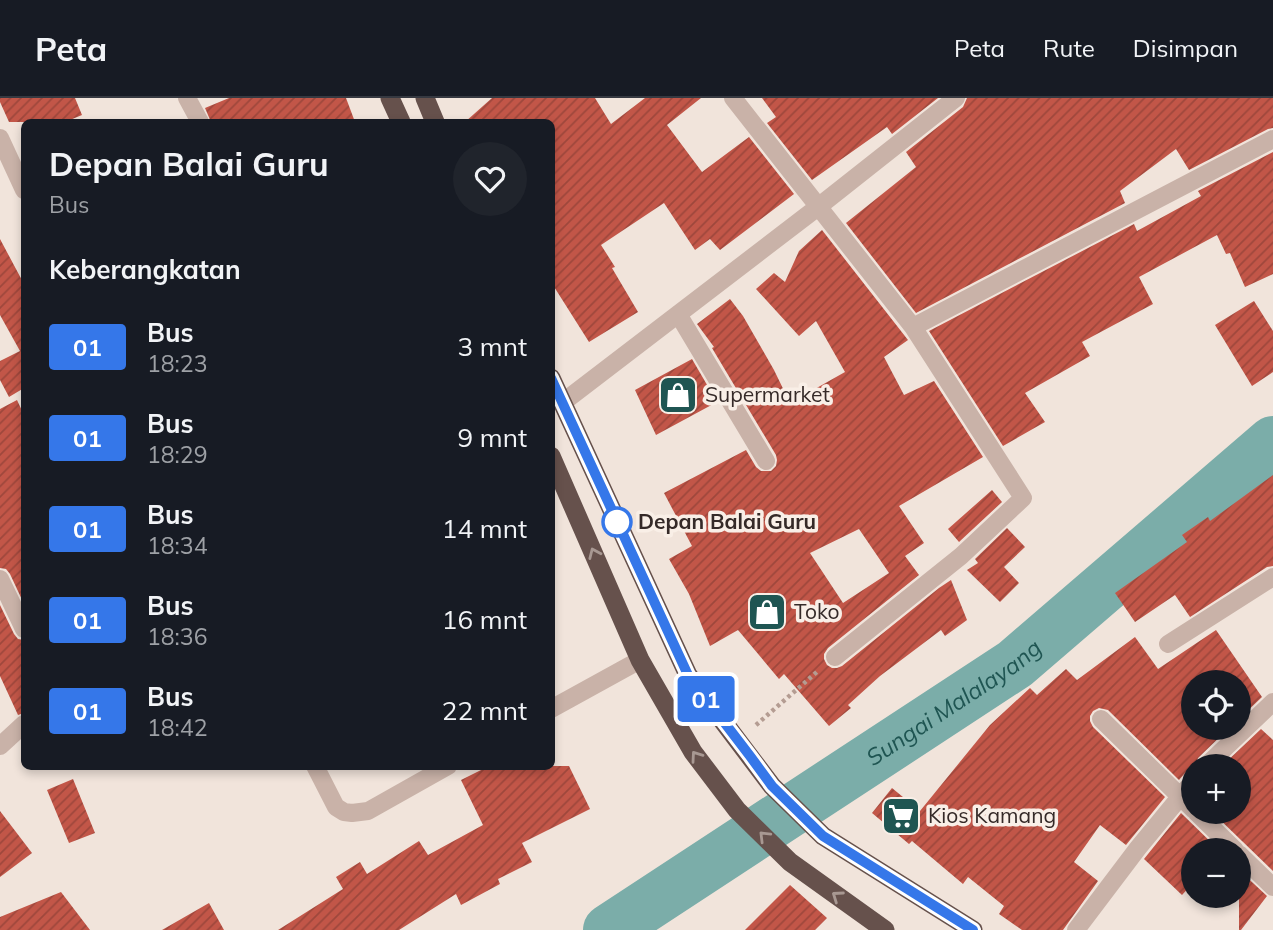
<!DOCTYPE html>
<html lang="id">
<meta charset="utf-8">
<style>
:root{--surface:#171b24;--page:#20242c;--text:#f1f3f6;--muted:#9ea1a6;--line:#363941}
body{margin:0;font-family:Mulish,sans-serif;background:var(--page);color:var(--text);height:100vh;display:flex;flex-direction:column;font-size:26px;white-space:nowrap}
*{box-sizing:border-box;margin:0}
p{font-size:23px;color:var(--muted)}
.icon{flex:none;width:38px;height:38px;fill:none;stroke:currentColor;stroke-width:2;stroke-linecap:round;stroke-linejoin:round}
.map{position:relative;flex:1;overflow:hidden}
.side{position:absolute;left:21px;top:21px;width:534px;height:651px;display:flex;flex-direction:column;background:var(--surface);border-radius:10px;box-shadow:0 4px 10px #0003}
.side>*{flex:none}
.badge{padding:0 14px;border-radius:5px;font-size:24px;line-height:46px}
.tools{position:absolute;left:1181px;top:572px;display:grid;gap:14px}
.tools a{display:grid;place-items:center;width:70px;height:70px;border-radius:50%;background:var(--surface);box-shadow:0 4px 10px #0003;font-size:35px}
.map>.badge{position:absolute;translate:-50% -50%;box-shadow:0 0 0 4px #fff}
h2{padding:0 28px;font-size:26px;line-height:63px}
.round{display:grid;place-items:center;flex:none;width:74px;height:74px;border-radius:37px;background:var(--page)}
.overview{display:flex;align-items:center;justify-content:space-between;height:119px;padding:0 28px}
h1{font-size:33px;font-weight:700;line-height:52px}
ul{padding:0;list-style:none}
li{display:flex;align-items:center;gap:21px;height:91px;padding:0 28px}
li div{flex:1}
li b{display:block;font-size:26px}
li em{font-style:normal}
li .badge{min-width:77px;font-weight:700;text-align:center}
header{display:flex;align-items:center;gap:42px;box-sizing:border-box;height:98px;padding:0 35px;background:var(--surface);border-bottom:2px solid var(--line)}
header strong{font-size:33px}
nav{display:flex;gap:38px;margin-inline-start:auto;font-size:24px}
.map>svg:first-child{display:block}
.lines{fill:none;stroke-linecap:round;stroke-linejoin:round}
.river{stroke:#7bada9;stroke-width:52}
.building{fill:url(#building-hatch);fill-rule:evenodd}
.path{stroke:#b49c92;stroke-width:4.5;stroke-dasharray:3.5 3.5;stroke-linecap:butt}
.service{stroke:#c9b2a8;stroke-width:18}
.minor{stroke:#c9b2a8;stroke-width:18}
.tertiary{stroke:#c9b2a8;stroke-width:18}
.trunk{stroke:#66514c;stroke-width:19}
.oneway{stroke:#a89892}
.line-casing{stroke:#fff;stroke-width:16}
.line{stroke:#3577e9;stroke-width:10}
.stop-dot{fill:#fff;stroke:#3577e9;stroke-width:3.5}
.labels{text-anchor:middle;stroke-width:7;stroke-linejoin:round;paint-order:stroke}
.poi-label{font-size:21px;fill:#352a28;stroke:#f9efe7;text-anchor:start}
.stop-label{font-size:21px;font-weight:bold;fill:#352a28;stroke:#f9efe7;text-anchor:start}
.water-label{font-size:23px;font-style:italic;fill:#1f5552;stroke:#f9efe7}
</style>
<header>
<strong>Peta</strong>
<nav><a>Peta</a><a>Rute</a><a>Disimpan</a></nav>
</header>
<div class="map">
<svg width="1273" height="832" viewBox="0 0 1273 832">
<defs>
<pattern id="building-hatch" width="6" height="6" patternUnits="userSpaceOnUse" patternTransform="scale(1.75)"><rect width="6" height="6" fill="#c25648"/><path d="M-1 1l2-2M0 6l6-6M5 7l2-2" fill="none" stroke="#9e473c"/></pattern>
</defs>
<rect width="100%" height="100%" fill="#f1e4db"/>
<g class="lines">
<path class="river" id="s1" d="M 609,832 L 1015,566 L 1273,344"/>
</g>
<path class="building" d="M 0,0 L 75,0 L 82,17 L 65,24 L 9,24 L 0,4 Z
M 229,0 L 346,0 L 355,24 L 211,24 L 205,10 Z
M 492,0 L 595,0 L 611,26 L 645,0 L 701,0 L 667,27 L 702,74 L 749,39 L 794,96 L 720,152 L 710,141 L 695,152 L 664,105 L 601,147 L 615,169 L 612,170 L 638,214 L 589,244 L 551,184 L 551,24 L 465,24 Z
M 762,0 L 938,0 L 892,36 L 887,29 L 812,82 L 767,25 L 776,19 Z
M 967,0 L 1273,0 L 1273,30 L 1268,31 L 1189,72 L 1176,51 L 1120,93 L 1125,105 L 916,215 L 846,125 L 916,69 L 906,54 L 963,9 Z
M 1273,54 L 1273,176 L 1245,189 L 1230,155 L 1226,156 L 1217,137 L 1139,179 L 1153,206 L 1082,244 L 1090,258 L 1025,295 L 1045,324 L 1003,348 L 929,233 L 1134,126 L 1137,133 L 1201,98 L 1198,93 Z
M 822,132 L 908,242 L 884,259 L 904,297 L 934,283 L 983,359 L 899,408 L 924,445 L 905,458 L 919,477 L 828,550 L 824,556 L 824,561 L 827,567 L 832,570 L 837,570 L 842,568 L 939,490 L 951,482 L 967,522 L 945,538 L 941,532 L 880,578 L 848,607 L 851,610 L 829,628 L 784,576 L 779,581 L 738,532 L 710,548 L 689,496 L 669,461 L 692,448 L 664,395 L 746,352 L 756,369 L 761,373 L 771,373 L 776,368 L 777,362 L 776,357 L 712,250 L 714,249 L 697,226 L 730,201 L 743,218 L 774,272 L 790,305 L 845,274 L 816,223 L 799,238 L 756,191 L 774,175 L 785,184 L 799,153 ZM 859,431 L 889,475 L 843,505 L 810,455 Z
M 0,141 L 24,186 L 24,290 L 9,299 L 0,282 L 0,263 L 20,253 L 0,217 Z
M 1254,203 L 1273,233 L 1273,274 L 1252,288 L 1215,227 Z
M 692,261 L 717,304 L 656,337 L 635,292 Z
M 17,302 L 24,317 L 24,506 L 10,476 L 6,471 L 0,470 L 0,311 Z
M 1273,377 L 1273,468 L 1267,469 L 1190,519 L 1175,497 L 1135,524 L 1115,495 L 1187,444 L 1182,437 L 1208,419 L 1210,423 Z
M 992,392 L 1002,404 L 959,444 L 948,431 Z
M 1007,430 L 1025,449 L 1004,469 L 1019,485 L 1000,504 L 967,472 L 978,465 L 975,461 Z
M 0,507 L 14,536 L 18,541 L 24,542 L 24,615 L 18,617 L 0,578 Z
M 1216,532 L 1262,599 L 1239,621 L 1239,584 L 1194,584 L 1194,630 L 1229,630 L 1198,660 L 1194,671 L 1186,674 L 1179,682 L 1108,612 L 1099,610 L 1093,613 L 1090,618 L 1090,623 L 1093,629 L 1165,699 L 1126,747 L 1100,727 L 1074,764 L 1098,783 L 1063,832 L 1022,832 L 999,816 L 1004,808 L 968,779 L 963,786 L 912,743 L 909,746 L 872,715 L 892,690 L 920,713 L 990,627 L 1030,590 L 1037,597 L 1066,571 L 1077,582 L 1135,539 L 1158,571 Z
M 1261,631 L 1273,642 L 1273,773 L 1212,714 L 1239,714 L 1239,668 L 1222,668 Z
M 489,668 L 569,668 L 590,711 L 522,745 L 532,764 L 498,781 L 500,786 L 461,807 L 456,796 L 399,832 L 278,832 L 343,791 L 336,779 L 360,764 L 367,776 L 419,743 L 428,757 L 483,727 L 461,682 Z
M 73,681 L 95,735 L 69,745 L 47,692 Z
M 0,713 L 32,755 L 0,779 Z
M 1181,715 L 1219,752 L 1194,752 L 1194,784 L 1182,797 L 1144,761 Z
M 1239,772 L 1267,798 L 1241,832 L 1239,832 Z
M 790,787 L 827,820 L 815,832 L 745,832 Z
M 61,794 L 90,832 L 0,832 L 0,819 Z
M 209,805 L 224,832 L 162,832 Z"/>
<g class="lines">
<path class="path" d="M 756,627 L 818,573"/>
<path class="service" d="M 551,611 L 640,562
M 315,668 L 336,709 L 344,714 L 352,715 L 368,713 L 448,668"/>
<path class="minor" d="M 187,0 L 200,24
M 733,0 L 913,229 L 1023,400 L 961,458 L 835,559
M 0,40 L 24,92
M 678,216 L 766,363
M 913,229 L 1273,41
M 562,305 L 818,109 L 956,0
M 0,481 L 24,531
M 1168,546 L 1273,479
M 1101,621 L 1194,712
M 1206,668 L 1273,604
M 1196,714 L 1235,752
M 1239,756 L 1273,789
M 1076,832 L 1138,750 L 1194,682"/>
<path class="tertiary" d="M 0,648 L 24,626"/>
<path class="trunk" d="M 390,0 L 401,24
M 425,0 L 435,24
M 551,280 L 688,577 L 772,688 L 823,738 L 973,832
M 551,358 L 640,562 L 693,654 L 737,712 L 790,764 L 885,832"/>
</g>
<defs><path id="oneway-chevron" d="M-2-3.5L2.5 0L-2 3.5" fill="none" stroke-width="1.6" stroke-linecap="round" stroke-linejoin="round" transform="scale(1.75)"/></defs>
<g class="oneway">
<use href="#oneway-chevron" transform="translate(594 455) rotate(-114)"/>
<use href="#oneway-chevron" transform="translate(696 658) rotate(-125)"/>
<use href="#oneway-chevron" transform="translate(764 738) rotate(-135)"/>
<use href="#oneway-chevron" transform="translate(837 798) rotate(-145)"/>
</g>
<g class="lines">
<defs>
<path id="line" d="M 551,280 L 688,577 L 750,658 L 772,688 L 823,738 L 973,832"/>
</defs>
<use href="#line" class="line-casing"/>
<use href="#line" class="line"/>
</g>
<defs>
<symbol id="shop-square" viewBox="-11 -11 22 22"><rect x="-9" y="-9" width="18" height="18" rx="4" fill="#1f5552" stroke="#f9efe7"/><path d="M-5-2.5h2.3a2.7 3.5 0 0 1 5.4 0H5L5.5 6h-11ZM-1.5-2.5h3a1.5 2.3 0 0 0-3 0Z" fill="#fff"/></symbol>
<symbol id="supermarket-square" viewBox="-11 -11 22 22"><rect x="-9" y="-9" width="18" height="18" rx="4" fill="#1f5552" stroke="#f9efe7"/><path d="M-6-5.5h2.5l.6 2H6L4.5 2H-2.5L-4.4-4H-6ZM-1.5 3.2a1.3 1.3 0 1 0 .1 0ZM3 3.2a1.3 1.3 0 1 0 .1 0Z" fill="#fff"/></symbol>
</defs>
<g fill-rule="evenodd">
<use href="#shop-square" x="656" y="275" width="44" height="44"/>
<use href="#shop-square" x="745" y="492" width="44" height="44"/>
<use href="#supermarket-square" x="879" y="696" width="44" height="44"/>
</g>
<circle class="stop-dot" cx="617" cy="424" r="14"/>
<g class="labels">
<g class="poi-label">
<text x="705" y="304">Supermarket</text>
<text x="794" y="521">Toko</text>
<text x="928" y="725">Kios Kamang</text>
</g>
<g class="stop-label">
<text x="638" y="431">Depan Balai Guru</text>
</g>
<g class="water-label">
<text dy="8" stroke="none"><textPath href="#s1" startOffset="413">Sungai Malalayang</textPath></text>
</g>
</g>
</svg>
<div class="tools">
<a><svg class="icon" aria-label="locate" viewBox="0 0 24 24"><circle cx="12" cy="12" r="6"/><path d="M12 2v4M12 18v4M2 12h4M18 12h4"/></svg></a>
<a>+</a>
<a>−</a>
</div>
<b class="badge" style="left:706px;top:601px;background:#3577e9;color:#fff">01</b>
<section class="side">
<div class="overview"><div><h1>Depan Balai Guru</h1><p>Bus</p></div><a class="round"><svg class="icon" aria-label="heart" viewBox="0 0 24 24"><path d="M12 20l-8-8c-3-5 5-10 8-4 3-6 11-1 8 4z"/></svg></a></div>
<h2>Keberangkatan</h2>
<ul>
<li><span class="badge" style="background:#3577e9;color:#fff">01</span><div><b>Bus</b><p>18:23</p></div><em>3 mnt</em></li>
<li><span class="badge" style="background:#3577e9;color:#fff">01</span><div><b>Bus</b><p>18:29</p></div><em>9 mnt</em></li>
<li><span class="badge" style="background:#3577e9;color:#fff">01</span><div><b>Bus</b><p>18:34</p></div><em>14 mnt</em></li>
<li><span class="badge" style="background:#3577e9;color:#fff">01</span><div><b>Bus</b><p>18:36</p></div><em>16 mnt</em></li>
<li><span class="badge" style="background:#3577e9;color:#fff">01</span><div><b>Bus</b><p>18:42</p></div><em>22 mnt</em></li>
</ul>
</section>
</div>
